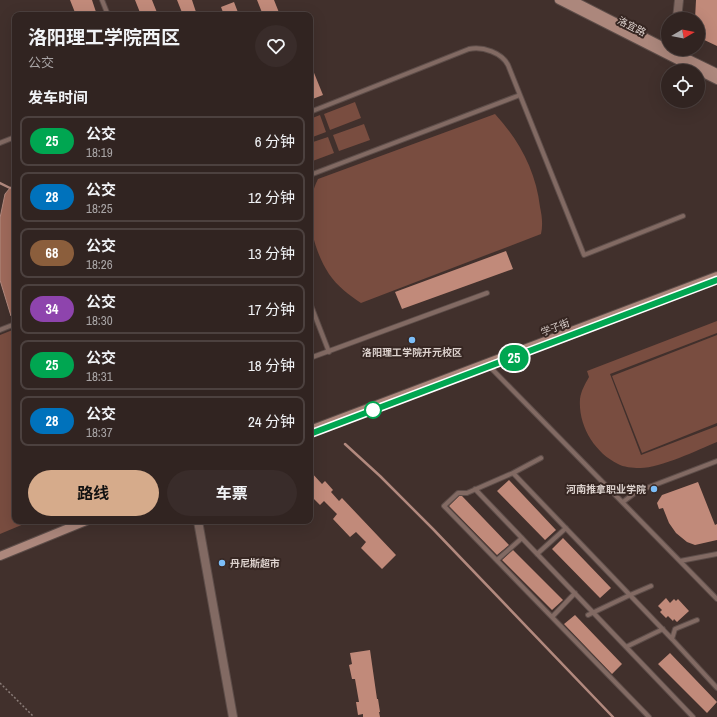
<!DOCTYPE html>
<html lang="zh">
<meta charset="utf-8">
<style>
:root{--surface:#312421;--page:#392c2a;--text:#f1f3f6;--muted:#a8a4a5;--line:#4c413f;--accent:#d6ab8b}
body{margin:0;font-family:"Archivo Narrow","Noto Sans SC",sans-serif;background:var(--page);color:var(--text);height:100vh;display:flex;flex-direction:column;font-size:15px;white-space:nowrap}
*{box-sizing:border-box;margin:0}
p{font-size:13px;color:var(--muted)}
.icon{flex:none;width:22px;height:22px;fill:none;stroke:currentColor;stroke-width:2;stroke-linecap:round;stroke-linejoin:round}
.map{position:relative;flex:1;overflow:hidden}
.sheet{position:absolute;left:12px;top:12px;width:301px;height:512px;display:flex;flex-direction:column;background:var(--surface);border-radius:8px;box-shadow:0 4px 16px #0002,0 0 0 1px var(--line)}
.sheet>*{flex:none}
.badge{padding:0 8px;border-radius:13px;font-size:14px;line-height:26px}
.needle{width:26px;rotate:80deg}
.fabs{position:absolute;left:661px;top:12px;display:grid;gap:8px}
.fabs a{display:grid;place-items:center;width:44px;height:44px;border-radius:50%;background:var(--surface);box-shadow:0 4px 16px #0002,0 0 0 1px var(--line);font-size:20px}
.map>.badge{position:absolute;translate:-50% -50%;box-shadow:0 0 0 2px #fff}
h2{padding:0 16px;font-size:15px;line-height:36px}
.round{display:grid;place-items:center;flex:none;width:42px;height:42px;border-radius:21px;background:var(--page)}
.overview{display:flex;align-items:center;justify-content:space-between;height:68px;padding:0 16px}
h1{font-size:19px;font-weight:700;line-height:30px}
.primary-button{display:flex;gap:8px;margin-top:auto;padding:8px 16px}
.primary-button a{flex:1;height:46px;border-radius:24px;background:var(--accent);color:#111;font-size:16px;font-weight:700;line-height:46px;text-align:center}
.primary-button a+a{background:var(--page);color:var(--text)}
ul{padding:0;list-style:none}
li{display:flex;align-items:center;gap:12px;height:50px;margin:0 8px 6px;padding:0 8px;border:2px solid var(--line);border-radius:8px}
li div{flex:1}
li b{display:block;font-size:15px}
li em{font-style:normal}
li .badge{min-width:44px;font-weight:700;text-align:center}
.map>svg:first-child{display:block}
.green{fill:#794d40}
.water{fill:#9f6a5b;stroke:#b2897e}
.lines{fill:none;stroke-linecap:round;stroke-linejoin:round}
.stream{stroke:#b2897e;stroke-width:2.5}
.building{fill:#c18a7a}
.lane-casing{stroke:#5d4d49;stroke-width:6}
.street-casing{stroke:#5d4d49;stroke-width:10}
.secondary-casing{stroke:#5d4d49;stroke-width:10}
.path{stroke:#8b7d79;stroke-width:1.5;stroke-dasharray:2 2;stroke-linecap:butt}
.lane{stroke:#826a63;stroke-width:4}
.street{stroke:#826a63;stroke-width:8}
.secondary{stroke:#ac877c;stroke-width:8}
.line-casing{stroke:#fff;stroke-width:9}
.line{stroke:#00a651;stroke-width:6}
.poi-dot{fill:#7cbef9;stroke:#362622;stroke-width:1.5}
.stop-dot{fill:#fff;stroke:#00a651;stroke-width:2}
.labels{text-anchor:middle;stroke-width:4;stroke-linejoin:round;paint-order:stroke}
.street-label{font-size:10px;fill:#ddd2ce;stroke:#362622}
.poi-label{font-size:10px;font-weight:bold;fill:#ddd2ce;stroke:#362622}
</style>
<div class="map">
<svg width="717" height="717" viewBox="0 0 717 717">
<rect width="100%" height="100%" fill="#41302c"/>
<path class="green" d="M 355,102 L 361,118 L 330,130 L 324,114 Z
M 495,114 C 519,140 536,171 540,207 C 542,216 543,225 541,234 L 361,303 C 349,295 337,286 329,274 C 312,248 303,208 318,179 Z
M 320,115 L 326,132 L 310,138 L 310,119 Z
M 364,124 L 370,140 L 339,151 L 333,135 Z
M 328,137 L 334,153 L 310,162 L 310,143 Z
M 717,321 L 717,333 L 610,374 L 641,455 L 717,426 L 717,442 C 698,450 658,469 639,468 C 633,468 623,467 618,464 C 595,453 578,426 580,399 C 581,391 585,384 589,377 L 587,371 Z
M 15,329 L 15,521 L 31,521 L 0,534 L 0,335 Z
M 717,335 L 717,423 L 642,453 L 612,376 Z"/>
<path class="water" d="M 15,182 L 15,315 L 11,316 L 0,280 L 0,218 L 5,194 Z"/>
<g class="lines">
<path class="stream" d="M 0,183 L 10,188
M 345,444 L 380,476 L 433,529 L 613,717"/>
</g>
<path class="building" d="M 70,0 L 92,0 L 96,12 L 94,13 L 94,15 L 76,15 Z
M 135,0 L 152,0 L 158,15 L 141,15 Z
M 177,0 L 192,0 L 197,15 L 183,15 Z
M 257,0 L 274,0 L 280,15 L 263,15 Z
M 696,0 L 717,0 L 717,46 L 698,37 L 698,19 L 695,19 Z
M 234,2 L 239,15 L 224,15 L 221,7 Z
M 310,63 L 323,95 L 310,100 Z
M 506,251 L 513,269 L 402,309 L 395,292 Z
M 310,471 L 322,484 L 325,481 L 333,490 L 331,492 L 339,501 L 342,498 L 396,555 L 382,569 L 361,548 L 366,542 L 356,532 L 350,537 L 333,519 L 337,514 L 324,501 L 320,505 L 310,495 Z
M 509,480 L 556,530 L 545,540 L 497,491 Z
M 698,482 L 715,525 L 717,524 L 717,540 L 695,545 L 687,542 L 676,533 L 669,523 L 663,508 L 659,509 L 657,503 L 662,495 Z
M 459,496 L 462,496 L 509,545 L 497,555 L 449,506 Z
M 563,538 L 611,588 L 600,598 L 552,549 Z
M 513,550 L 563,600 L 552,610 L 502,560 Z
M 666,598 L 670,603 L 674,599 L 676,601 L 678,599 L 689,611 L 677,622 L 674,619 L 673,621 L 668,616 L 666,618 L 660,612 L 662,610 L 658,606 Z
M 575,615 L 622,664 L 612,674 L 564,624 Z
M 370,650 L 377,699 L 378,699 L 380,712 L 379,712 L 380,717 L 363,717 L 363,714 L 358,715 L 356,702 L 359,702 L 355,679 L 352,679 L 349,665 L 352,664 L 350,653 Z
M 670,653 L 717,702 L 707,713 L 658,664 Z"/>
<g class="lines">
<defs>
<path id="lane" d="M 102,0 L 108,15
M 310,112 L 469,49 C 483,46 502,53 508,65 L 584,255 L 683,216
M 0,143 L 15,137
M 310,175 L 520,95
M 310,303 L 329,352
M 0,330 L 15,324
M 310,358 L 487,293
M 488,363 L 490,367 L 717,599
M 541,458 L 513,473 L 672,639
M 513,473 L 467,493 L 458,493 L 444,506 L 649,717
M 475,489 L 693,717
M 623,502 L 636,492 L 717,461
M 537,554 L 566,528
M 497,560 L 522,538
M 680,561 L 717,554
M 588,615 L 630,595 L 651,586
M 552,617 L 575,593
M 697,620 L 675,629 L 672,639 L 717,688
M 626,647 L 663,629"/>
<path id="street" d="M 677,19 L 679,0
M 198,521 L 233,717"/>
<path id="secondary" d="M 559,0 L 717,80
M 572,0 L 668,49
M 668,49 L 717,73
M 310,430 L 717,276
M 0,556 L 86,521"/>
</defs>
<use href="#lane" class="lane-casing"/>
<use href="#street" class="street-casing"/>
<use href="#secondary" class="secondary-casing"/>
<path class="path" d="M 0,683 L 34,717"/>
<use href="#lane" class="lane"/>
<use href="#street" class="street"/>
<use href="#secondary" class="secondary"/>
</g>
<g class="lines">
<defs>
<path id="line" d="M 310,434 L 717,280"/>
</defs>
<use href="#line" class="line-casing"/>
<use href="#line" class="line"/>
</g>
<g class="poi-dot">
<circle cx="412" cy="340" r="4"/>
<circle cx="654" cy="489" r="4"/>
<circle cx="222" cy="563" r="4"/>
</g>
<circle class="stop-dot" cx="373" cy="410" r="8"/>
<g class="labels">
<g class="street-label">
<text transform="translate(632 26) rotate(27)" y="4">洛宜路</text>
<text transform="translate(555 327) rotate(-21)" y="4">学子街</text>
</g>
<g class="poi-label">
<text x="412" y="356">洛阳理工学院开元校区</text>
<text x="646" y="493" text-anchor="end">河南推拿职业学院</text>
<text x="230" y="567" text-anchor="start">丹尼斯超市</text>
</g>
</g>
</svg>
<div class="fabs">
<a><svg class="needle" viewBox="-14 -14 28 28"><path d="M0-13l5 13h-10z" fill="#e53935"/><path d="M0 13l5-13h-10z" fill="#a8a4a5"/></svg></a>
<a><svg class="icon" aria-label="locate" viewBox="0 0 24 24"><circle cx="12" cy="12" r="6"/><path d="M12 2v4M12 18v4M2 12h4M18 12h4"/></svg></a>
</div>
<b class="badge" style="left:514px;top:358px;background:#00a651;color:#fff">25</b>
<section class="sheet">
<div class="overview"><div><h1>洛阳理工学院西区</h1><p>公交</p></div><a class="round"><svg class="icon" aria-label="heart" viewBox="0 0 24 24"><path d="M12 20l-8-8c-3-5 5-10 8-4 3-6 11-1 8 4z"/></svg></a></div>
<h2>发车时间</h2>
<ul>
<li><span class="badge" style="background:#00a651;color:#fff">25</span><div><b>公交</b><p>18:19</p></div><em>6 分钟</em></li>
<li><span class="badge" style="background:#0072bc;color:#fff">28</span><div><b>公交</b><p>18:25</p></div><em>12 分钟</em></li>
<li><span class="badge" style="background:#8b5e3c;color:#fff">68</span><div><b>公交</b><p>18:26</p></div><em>13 分钟</em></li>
<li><span class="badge" style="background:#8e44ad;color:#fff">34</span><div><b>公交</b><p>18:30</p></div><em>17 分钟</em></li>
<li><span class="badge" style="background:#00a651;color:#fff">25</span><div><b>公交</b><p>18:31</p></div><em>18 分钟</em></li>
<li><span class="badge" style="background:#0072bc;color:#fff">28</span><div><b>公交</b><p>18:37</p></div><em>24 分钟</em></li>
</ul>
<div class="primary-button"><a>路线</a><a>车票</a></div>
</section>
</div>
